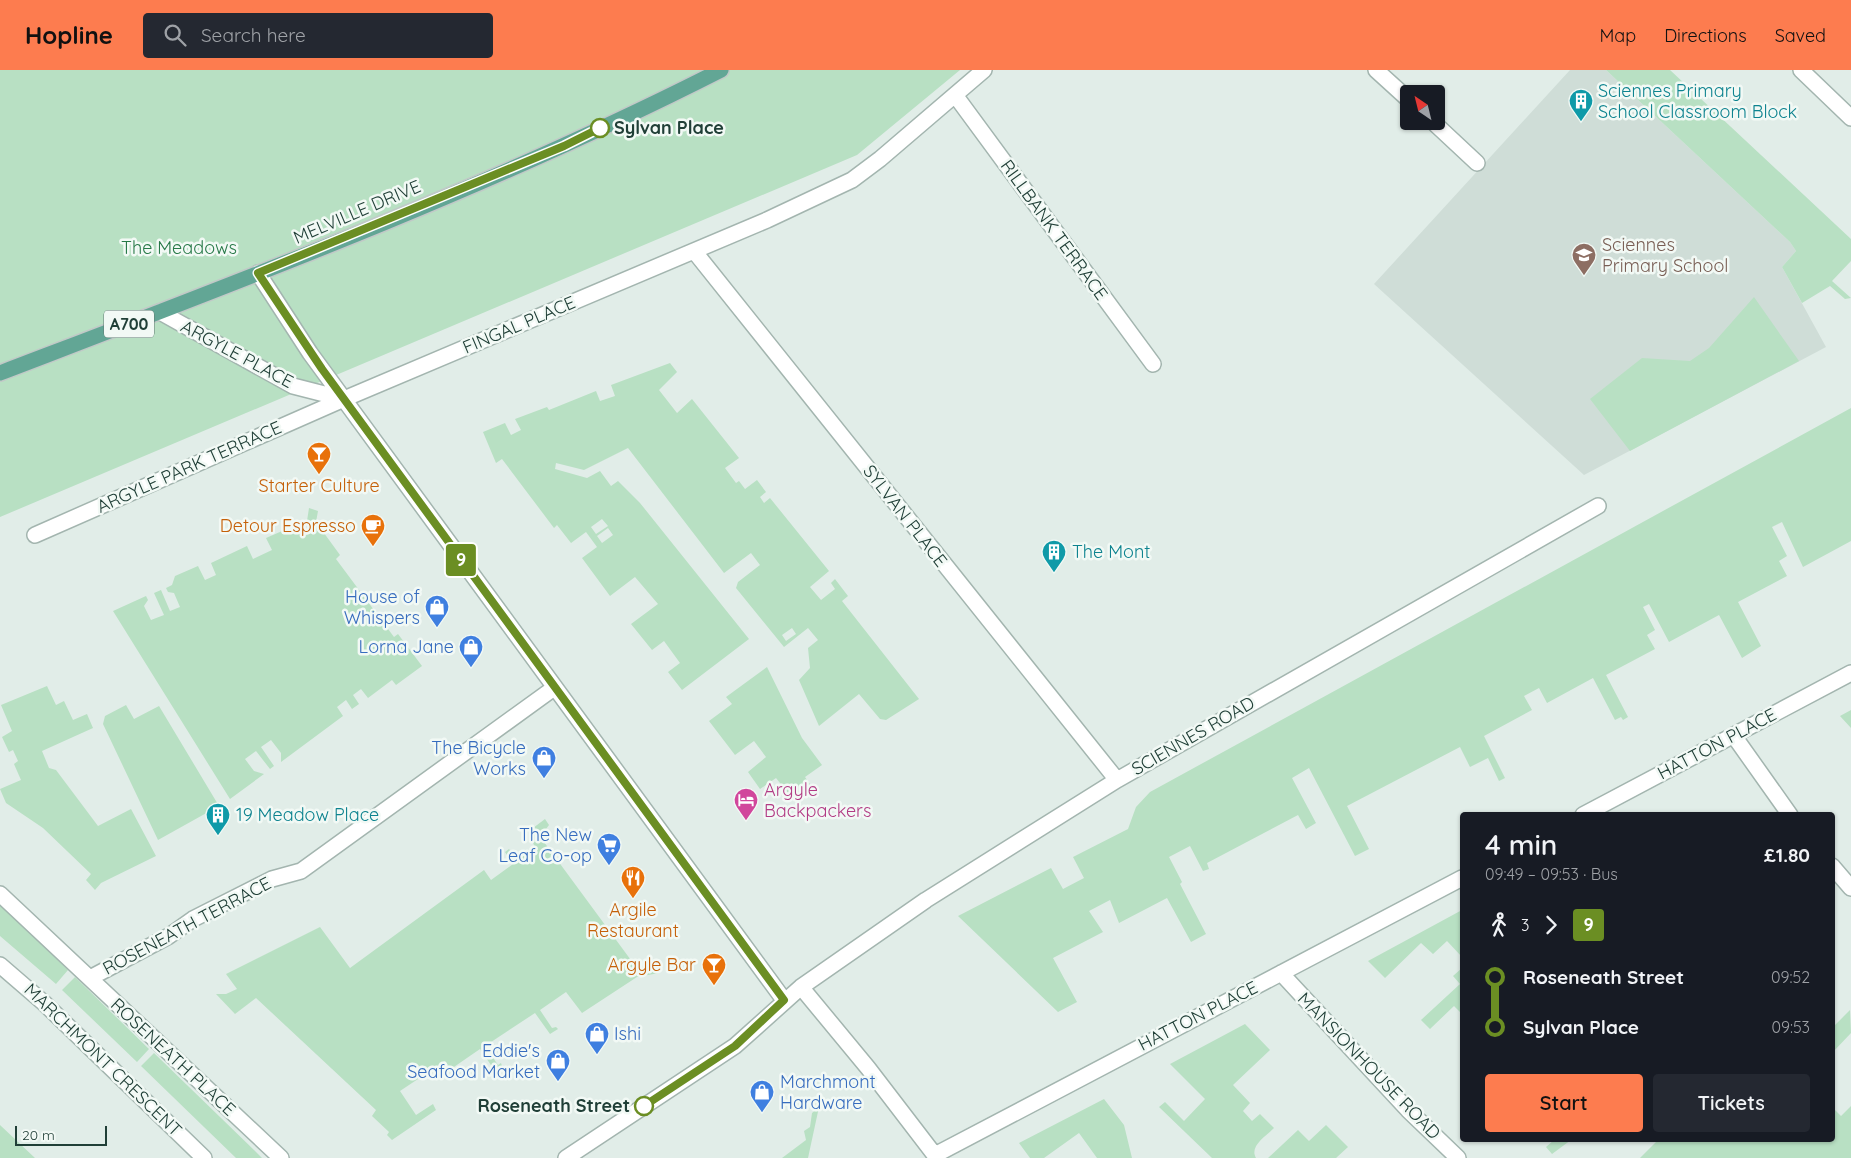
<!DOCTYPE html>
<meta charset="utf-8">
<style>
:root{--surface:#171b24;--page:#242831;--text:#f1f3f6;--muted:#9ea1a6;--accent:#fd7c4f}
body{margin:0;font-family:Quicksand,sans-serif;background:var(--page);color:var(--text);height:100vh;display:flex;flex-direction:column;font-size:19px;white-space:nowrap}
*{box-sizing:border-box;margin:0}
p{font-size:16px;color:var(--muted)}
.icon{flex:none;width:28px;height:28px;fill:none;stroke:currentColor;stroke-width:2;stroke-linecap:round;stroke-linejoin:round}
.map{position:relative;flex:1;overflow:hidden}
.side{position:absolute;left:1460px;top:742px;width:375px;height:330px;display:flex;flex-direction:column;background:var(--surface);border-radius:5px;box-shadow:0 1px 4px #0004}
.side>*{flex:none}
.badge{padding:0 10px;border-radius:4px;font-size:18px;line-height:32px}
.needle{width:32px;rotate:325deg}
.tools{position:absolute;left:1400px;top:15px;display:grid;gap:10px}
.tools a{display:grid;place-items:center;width:45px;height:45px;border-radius:5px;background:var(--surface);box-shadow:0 1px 4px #0004;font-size:25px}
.scale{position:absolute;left:15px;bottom:12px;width:92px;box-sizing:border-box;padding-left:5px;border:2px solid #203f37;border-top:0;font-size:14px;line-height:18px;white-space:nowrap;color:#203f37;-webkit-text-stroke:4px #f2f9f5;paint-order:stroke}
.map>.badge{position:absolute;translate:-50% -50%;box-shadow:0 0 0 2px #fff}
.legs{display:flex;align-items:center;gap:8px;height:55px;padding:0 25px;font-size:16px}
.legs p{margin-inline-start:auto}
.summary{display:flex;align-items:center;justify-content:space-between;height:85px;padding:0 25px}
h1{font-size:28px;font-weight:600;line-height:38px}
.cta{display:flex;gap:10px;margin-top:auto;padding:10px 25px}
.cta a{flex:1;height:58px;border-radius:5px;background:var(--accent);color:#111;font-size:20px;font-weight:600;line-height:58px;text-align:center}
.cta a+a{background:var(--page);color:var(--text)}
ul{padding:0 25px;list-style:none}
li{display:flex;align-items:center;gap:18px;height:50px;font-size:19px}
li i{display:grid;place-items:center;width:8px;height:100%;margin:0 6px;background:currentColor}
li i::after{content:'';width:12px;height:12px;margin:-6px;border:4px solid;border-radius:50%;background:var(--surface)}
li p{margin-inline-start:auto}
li:first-child i{background:linear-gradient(#0000 50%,currentColor 0)}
li:last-child i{background:linear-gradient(currentColor 50%,#0000 0)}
header{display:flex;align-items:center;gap:30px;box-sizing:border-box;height:70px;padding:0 25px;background:var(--accent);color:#111}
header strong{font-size:24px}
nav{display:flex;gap:28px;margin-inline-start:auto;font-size:18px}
.search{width:350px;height:45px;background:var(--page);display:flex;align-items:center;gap:12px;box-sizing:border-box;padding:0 18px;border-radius:5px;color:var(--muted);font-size:19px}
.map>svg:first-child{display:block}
.built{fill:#cfddd7}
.green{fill:#b8e0c3;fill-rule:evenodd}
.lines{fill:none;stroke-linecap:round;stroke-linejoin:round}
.minor-casing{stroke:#a3b5af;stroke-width:18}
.primary-casing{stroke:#c1c9c7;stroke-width:18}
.minor{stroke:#fff;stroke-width:15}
.primary{stroke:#62a695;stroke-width:15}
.line-1-casing{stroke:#fff;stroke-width:11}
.line-1{stroke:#6b8e23;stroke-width:8}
.stop-1-dot{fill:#fff;stroke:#6b8e23;stroke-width:2.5}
.labels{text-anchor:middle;stroke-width:5;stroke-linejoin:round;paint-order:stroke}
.shield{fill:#f2f9f5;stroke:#5f7770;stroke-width:1}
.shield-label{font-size:16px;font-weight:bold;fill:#203f37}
.culture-label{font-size:18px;fill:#0d838f;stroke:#f2f9f5;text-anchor:start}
.stop-label{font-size:18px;font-weight:bold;fill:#203f37;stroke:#f2f9f5;text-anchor:start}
.street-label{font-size:18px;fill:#203f37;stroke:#f2f9f5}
.education-label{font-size:18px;fill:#785e54;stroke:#f2f9f5;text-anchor:start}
.park-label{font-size:18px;fill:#277948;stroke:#f2f9f5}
.food-label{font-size:18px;fill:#c56008;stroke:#f2f9f5}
.shop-label{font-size:18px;fill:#366cbe;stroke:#f2f9f5;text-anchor:end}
.hotel-label{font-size:18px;fill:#b23c85;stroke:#f2f9f5;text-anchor:start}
</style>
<header>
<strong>Hopline</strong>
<div class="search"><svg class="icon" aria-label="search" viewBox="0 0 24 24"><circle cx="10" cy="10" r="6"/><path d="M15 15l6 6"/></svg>Search here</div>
<nav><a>Map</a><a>Directions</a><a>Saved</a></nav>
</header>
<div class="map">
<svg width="1851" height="1088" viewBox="0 0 1851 1088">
<rect width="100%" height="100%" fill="#e1ede8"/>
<path class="built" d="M 1570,0 L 1606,0 L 1790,172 L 1796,181 L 1782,197 L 1826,277 L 1584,405 L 1374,214 Z"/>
<path class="green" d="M 0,0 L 960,0 L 857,85 L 0,447 Z
M 1606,0 L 1670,0 L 1851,169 L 1851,191 L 1832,211 L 1851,228 L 1845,229 L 1830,216 L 1802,233 L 1782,197 L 1796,181 L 1790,172 Z
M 1754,227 L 1799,291 L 1630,381 L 1590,329 L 1642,288 L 1690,291 L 1709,278 Z
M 670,293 L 677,302 L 659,320 L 677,343 L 692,329 L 739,388 L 725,398 L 736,413 L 739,411 L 745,419 L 757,410 L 766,422 L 760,427 L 764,433 L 770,428 L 829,501 L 810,517 L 821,530 L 835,519 L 831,513 L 835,509 L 848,526 L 842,531 L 919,629 L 886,650 L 880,649 L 859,624 L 819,656 L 799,610 L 810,598 L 808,578 L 818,570 L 808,558 L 784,577 L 736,518 L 738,512 L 760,495 L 751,483 L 724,503 L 628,378 L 584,400 L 556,393 L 555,399 L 587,408 L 600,401 L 611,416 L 618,411 L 640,433 L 749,569 L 682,620 L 668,602 L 680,593 L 664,571 L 652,580 L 631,554 L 658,534 L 635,507 L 610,526 L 582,488 L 597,477 L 586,462 L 571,473 L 557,455 L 554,458 L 502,389 L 496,393 L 483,362 L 505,353 L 511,365 L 521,360 L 515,349 L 547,337 L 549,340 L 596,321 L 600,331 L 615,326 L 611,315 ZM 602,449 L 608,456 L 596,464 L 591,457 ZM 608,458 L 613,465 L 602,473 L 597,466 ZM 792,558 L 796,564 L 786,571 L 782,565 Z
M 1851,338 L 1851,471 L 1803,497 L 1782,452 L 1772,457 L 1787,486 L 1779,491 L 1787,506 L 1738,532 L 1761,576 L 1742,588 L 1719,545 L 1669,572 L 1649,534 L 1643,537 L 1655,560 L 1647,565 L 1655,579 L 1606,605 L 1628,647 L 1623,650 L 1621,647 L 1615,650 L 1593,608 L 1547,633 L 1539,618 L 1524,626 L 1532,640 L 1484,666 L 1505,708 L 1499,711 L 1488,688 L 1470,697 L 1460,677 L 1347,736 L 1369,779 L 1355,786 L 1309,698 L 1292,708 L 1316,753 L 1306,759 L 1298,745 L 1207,793 L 1209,799 L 1203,801 L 1190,776 L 1169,787 L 1182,812 L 1180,814 L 1206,864 L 1191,872 L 1167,828 L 1119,853 L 1110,830 L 1089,841 L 1103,862 L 1053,888 L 1077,932 L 1058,942 L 958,846 L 1051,798 L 1063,819 L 1084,808 L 1073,787 L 1128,759 L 1136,737 L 1150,722 Z
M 309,438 L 318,441 L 316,452 L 340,485 L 336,489 L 394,567 L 398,564 L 422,596 L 396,615 L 392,610 L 368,628 L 361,619 L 353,625 L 359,634 L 352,639 L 346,630 L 337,637 L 343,646 L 281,692 L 281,683 L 271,670 L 261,677 L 274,696 L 270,699 L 256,681 L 245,689 L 254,701 L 264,704 L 230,729 L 113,541 L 146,526 L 148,530 L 144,536 L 151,550 L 164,545 L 154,523 L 161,520 L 170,541 L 180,537 L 174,523 L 168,522 L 166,518 L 172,515 L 175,506 L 198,496 L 205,510 L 216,505 L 211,493 L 247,476 L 253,489 L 272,480 L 266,468 L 296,455 L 301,467 L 312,463 L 307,451 Z
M 767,597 L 802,668 L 822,695 L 805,707 L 814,720 L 796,733 L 776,708 L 760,719 L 748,702 L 766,687 L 754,671 L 735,685 L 709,651 L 732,634 L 726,627 Z
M 47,616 L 56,635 L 64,631 L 73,650 L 87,644 L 93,658 L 42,681 L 49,698 L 56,700 L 98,756 L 131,739 L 156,786 L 101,813 L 95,820 L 86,810 L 91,804 L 43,758 L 6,733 L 0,719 L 21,710 L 14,694 L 18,691 L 13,680 L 9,682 L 2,667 L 12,661 L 1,635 Z
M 126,635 L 134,649 L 159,636 L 219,736 L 158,770 L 103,654 L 105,646 Z
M 1851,640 L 1851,658 L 1840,646 Z
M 545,749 L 549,755 L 543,763 L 544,772 L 636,897 L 652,894 L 659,903 L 637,907 L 582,943 L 566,922 L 540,940 L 552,958 L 556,957 L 558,959 L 550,964 L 535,943 L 485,976 L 498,995 L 501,993 L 502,996 L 495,1001 L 480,979 L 451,999 L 445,991 L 400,1021 L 416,1045 L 433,1034 L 436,1040 L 392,1070 L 387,1065 L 389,1062 L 372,1046 L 376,1040 L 256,928 L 235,944 L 216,924 L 226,924 L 237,919 L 226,904 L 320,857 L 350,898 L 484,800 L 491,810 L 513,794 L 505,782 L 509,779 L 518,790 L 535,778 L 530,764 L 535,760 L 533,758 Z
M 0,834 L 68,900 L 56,914 L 0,866 Z
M 1462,840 L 1462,887 L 1447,871 L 1433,884 L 1421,873 L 1385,908 L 1368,891 Z
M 1462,898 L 1462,942 L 1461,943 L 1454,936 L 1430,959 L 1421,950 L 1460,914 L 1453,906 Z
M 75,907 L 149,979 L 137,992 L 62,920 Z
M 1850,940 L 1851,963 L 1833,982 L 1833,957 Z
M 1245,954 L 1270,980 L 1233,1015 L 1250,1033 L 1243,1041 L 1252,1051 L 1260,1044 L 1274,1058 C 1266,1066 1249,1076 1256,1088 L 1212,1088 L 1159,1037 L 1165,1032 L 1184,1051 L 1205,1029 L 1170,994 Z
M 154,983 L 254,1080 L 262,1088 L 236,1088 L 141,996 Z
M 1104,1029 L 1124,1055 L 1132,1088 L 1097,1088 L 1079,1063 L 1044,1088 L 1030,1088 L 1019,1073 Z
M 1851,1036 L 1851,1088 L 1640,1088 L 1656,1072 L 1654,1070 L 1832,1070 L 1833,1038 L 1841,1046 Z
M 819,1037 L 808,1088 L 782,1088 L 806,1070 L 804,1061 L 810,1057 L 812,1043 Z
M 0,1054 L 0,1055 L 35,1088 L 0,1088 Z
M 1326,1055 L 1348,1077 L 1336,1088 L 1268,1088 L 1298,1060 L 1309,1071 Z
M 1554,1070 L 1571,1070 L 1552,1084 L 1546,1077 Z"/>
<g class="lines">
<defs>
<path id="minor" d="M 1376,0 L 1409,30
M 1801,0 L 1851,48
M 955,25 L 1153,294
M 1432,51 L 1477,93
M 694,181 L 1117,710
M 258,203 L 310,283 L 784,930
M 160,242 L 293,316 L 344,329
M 35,465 L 344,329 L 767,150 L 852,110 L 880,89 L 984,0
M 1734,666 L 1790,745
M 1583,745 L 1851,603
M 1832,796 L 1851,818
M 0,824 L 281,1088
M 0,895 L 44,933 L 204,1088
M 1281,903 L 1408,1040 L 1458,1088
M 90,908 L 169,866 L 193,849 L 272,809 L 301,801 L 554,618
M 801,917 L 868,998 L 937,1088
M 935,1085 L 1462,808
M 566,1088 L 735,976 L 801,917 L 926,830 L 1117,710 L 1598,436"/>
<path id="primary" d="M 0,303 C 243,210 489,118 721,0"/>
</defs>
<use href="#minor" class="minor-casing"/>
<use href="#primary" class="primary-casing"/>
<use href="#minor" class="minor"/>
<use href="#primary" class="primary"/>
</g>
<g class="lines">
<defs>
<path id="line-1" d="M 600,58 L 564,76 L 258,203 L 322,299 L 784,930 L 735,976 L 644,1036"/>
</defs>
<use href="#line-1" class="line-1-casing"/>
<use href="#line-1" class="line-1"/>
</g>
<defs>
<symbol id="building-pin" viewBox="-11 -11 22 30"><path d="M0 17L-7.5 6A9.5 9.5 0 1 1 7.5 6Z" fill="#0f9aa8" stroke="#f2f9f5"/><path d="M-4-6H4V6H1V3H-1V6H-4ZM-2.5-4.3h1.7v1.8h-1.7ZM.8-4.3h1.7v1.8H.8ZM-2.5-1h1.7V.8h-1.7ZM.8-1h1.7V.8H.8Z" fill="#fff"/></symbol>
<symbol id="school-pin" viewBox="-11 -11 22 30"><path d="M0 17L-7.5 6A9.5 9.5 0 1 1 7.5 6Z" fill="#8d6e63" stroke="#f2f9f5"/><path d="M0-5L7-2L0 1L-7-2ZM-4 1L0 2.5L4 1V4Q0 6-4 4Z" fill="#fff"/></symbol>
<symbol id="bar-pin" viewBox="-11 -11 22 30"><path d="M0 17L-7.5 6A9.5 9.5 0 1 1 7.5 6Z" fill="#e8710a" stroke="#f2f9f5"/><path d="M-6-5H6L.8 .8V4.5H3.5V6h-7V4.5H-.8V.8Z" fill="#fff"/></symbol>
<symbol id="cafe-pin" viewBox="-11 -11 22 30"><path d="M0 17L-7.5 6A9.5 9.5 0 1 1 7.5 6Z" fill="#e8710a" stroke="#f2f9f5"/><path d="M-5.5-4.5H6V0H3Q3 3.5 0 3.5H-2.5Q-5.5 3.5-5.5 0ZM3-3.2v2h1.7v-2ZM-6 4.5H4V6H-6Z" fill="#fff"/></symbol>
<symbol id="shop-pin" viewBox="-11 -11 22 30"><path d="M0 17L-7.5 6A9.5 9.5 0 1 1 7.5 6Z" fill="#3f7fe0" stroke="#f2f9f5"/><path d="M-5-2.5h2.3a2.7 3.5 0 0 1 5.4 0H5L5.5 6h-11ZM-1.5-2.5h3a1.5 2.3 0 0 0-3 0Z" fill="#fff"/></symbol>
<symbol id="hotel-pin" viewBox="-11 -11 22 30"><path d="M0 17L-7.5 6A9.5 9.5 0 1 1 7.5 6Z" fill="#d1479c" stroke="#f2f9f5"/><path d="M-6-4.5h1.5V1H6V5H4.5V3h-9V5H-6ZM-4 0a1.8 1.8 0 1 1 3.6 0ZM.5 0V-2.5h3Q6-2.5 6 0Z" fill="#fff"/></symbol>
<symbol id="supermarket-pin" viewBox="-11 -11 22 30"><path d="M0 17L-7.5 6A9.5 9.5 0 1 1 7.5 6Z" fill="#3f7fe0" stroke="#f2f9f5"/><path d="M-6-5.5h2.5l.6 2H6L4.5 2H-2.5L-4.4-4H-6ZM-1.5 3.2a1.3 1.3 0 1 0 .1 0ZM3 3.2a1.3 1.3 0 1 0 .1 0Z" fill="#fff"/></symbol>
<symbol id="restaurant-pin" viewBox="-11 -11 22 30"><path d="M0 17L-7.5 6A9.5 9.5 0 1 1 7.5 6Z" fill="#e8710a" stroke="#f2f9f5"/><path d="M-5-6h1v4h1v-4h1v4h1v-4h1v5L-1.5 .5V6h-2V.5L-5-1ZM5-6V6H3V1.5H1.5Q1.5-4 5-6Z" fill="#fff"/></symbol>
</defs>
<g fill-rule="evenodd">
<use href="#building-pin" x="1567" y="17" width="28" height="38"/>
<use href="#school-pin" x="1570" y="171" width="28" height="38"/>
<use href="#bar-pin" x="305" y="370" width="28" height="38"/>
<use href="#cafe-pin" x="359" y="442" width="28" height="38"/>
<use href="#building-pin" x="1040" y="468" width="28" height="38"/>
<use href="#shop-pin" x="423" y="523" width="28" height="38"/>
<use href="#shop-pin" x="457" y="563" width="28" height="38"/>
<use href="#shop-pin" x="530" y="674" width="28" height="38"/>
<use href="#hotel-pin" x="732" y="716" width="28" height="38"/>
<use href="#building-pin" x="204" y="731" width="28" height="38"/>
<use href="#supermarket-pin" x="595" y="761" width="28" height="38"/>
<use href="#restaurant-pin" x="619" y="794" width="28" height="38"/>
<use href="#bar-pin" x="700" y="881" width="28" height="38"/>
<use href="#shop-pin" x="583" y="950" width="28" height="38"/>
<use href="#shop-pin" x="544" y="977" width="28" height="38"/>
<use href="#shop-pin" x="748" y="1008" width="28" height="38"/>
</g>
<g class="stop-1-dot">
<circle cx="600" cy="58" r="9"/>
<circle cx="644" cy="1036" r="9"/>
</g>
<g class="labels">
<rect class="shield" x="104" y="240.5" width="50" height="27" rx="4"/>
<g class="shield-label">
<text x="129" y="260">A700</text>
</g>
<g class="culture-label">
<text x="1598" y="27">Sciennes Primary<tspan x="1598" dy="21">School Classroom Block</tspan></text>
<text x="1072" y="488">The Mont</text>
<text x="236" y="751">19 Meadow Place</text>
</g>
<g class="stop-label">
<text x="614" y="64">Sylvan Place</text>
<text x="630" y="1042" text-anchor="end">Roseneath Street</text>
</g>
<g class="street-label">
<text transform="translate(357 142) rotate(-23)" y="6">MELVILLE DRIVE</text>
<text transform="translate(1054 160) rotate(54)" y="6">RILLBANK TERRACE</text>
<text transform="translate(519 255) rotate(-23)" y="6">FINGAL PLACE</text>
<text transform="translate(237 284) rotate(28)" y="6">ARGYLE PLACE</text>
<text transform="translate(189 397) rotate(-24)" y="6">ARGYLE PARK TERRACE</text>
<text transform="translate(905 446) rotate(52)" y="6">SYLVAN PLACE</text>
<text transform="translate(1193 666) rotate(-30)" y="6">SCIENNES ROAD</text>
<text transform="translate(1717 674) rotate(-28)" y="6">HATTON PLACE</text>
<text transform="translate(187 856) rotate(-28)" y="6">ROSENEATH TERRACE</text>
<text transform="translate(1198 946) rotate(-27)" y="6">HATTON PLACE</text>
<text transform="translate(173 987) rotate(43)" y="6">ROSENEATH PLACE</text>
<text transform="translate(103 990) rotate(44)" y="6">MARCHMONT CRESCENT</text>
<text transform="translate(1369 996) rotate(46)" y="6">MANSIONHOUSE ROAD</text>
</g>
<g class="education-label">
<text x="1602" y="181">Sciennes<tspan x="1602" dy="21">Primary School</tspan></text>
</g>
<g class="park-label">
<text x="179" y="184">The Meadows</text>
</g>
<g class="food-label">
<text x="319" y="422">Starter Culture</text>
<text x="356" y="462" text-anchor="end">Detour Espresso</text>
<text x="633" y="846">Argile<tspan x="633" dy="21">Restaurant</tspan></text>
<text x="696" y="901" text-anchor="end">Argyle Bar</text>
</g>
<g class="shop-label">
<text x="420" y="533">House of<tspan x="420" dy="21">Whispers</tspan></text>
<text x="454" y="583">Lorna Jane</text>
<text x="526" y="684">The Bicycle<tspan x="526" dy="21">Works</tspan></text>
<text x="592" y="771">The New<tspan x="592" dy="21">Leaf Co-op</tspan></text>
<text x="614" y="970" text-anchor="start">Ishi</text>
<text x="540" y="987">Eddie's<tspan x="540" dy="21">Seafood Market</tspan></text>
<text x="780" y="1018" text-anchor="start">Marchmont<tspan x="780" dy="21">Hardware</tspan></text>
</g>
<g class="hotel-label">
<text x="764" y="726">Argyle<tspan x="764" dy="21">Backpackers</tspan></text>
</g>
</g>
</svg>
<div class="tools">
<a><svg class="needle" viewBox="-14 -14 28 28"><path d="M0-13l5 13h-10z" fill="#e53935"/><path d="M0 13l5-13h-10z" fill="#9ea1a6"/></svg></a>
</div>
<div class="scale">20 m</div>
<b class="badge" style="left:461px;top:490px;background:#6b8e23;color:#fff">9</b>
<section class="side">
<div class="summary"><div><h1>4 min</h1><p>09:49 – 09:53 · Bus</p></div><b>£1.80</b></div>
<div class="legs"><svg class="icon" aria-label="walk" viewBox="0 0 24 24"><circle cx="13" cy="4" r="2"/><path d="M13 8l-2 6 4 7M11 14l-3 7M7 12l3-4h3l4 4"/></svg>3<svg class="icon" aria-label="forward" viewBox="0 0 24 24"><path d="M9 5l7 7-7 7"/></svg><b class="badge" style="background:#6b8e23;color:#fff">9</b></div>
<ul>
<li><i style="color:#6b8e23"></i><b>Roseneath Street</b><p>09:52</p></li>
<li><i style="color:#6b8e23"></i><b>Sylvan Place</b><p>09:53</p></li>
</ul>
<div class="cta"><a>Start</a><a>Tickets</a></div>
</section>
</div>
